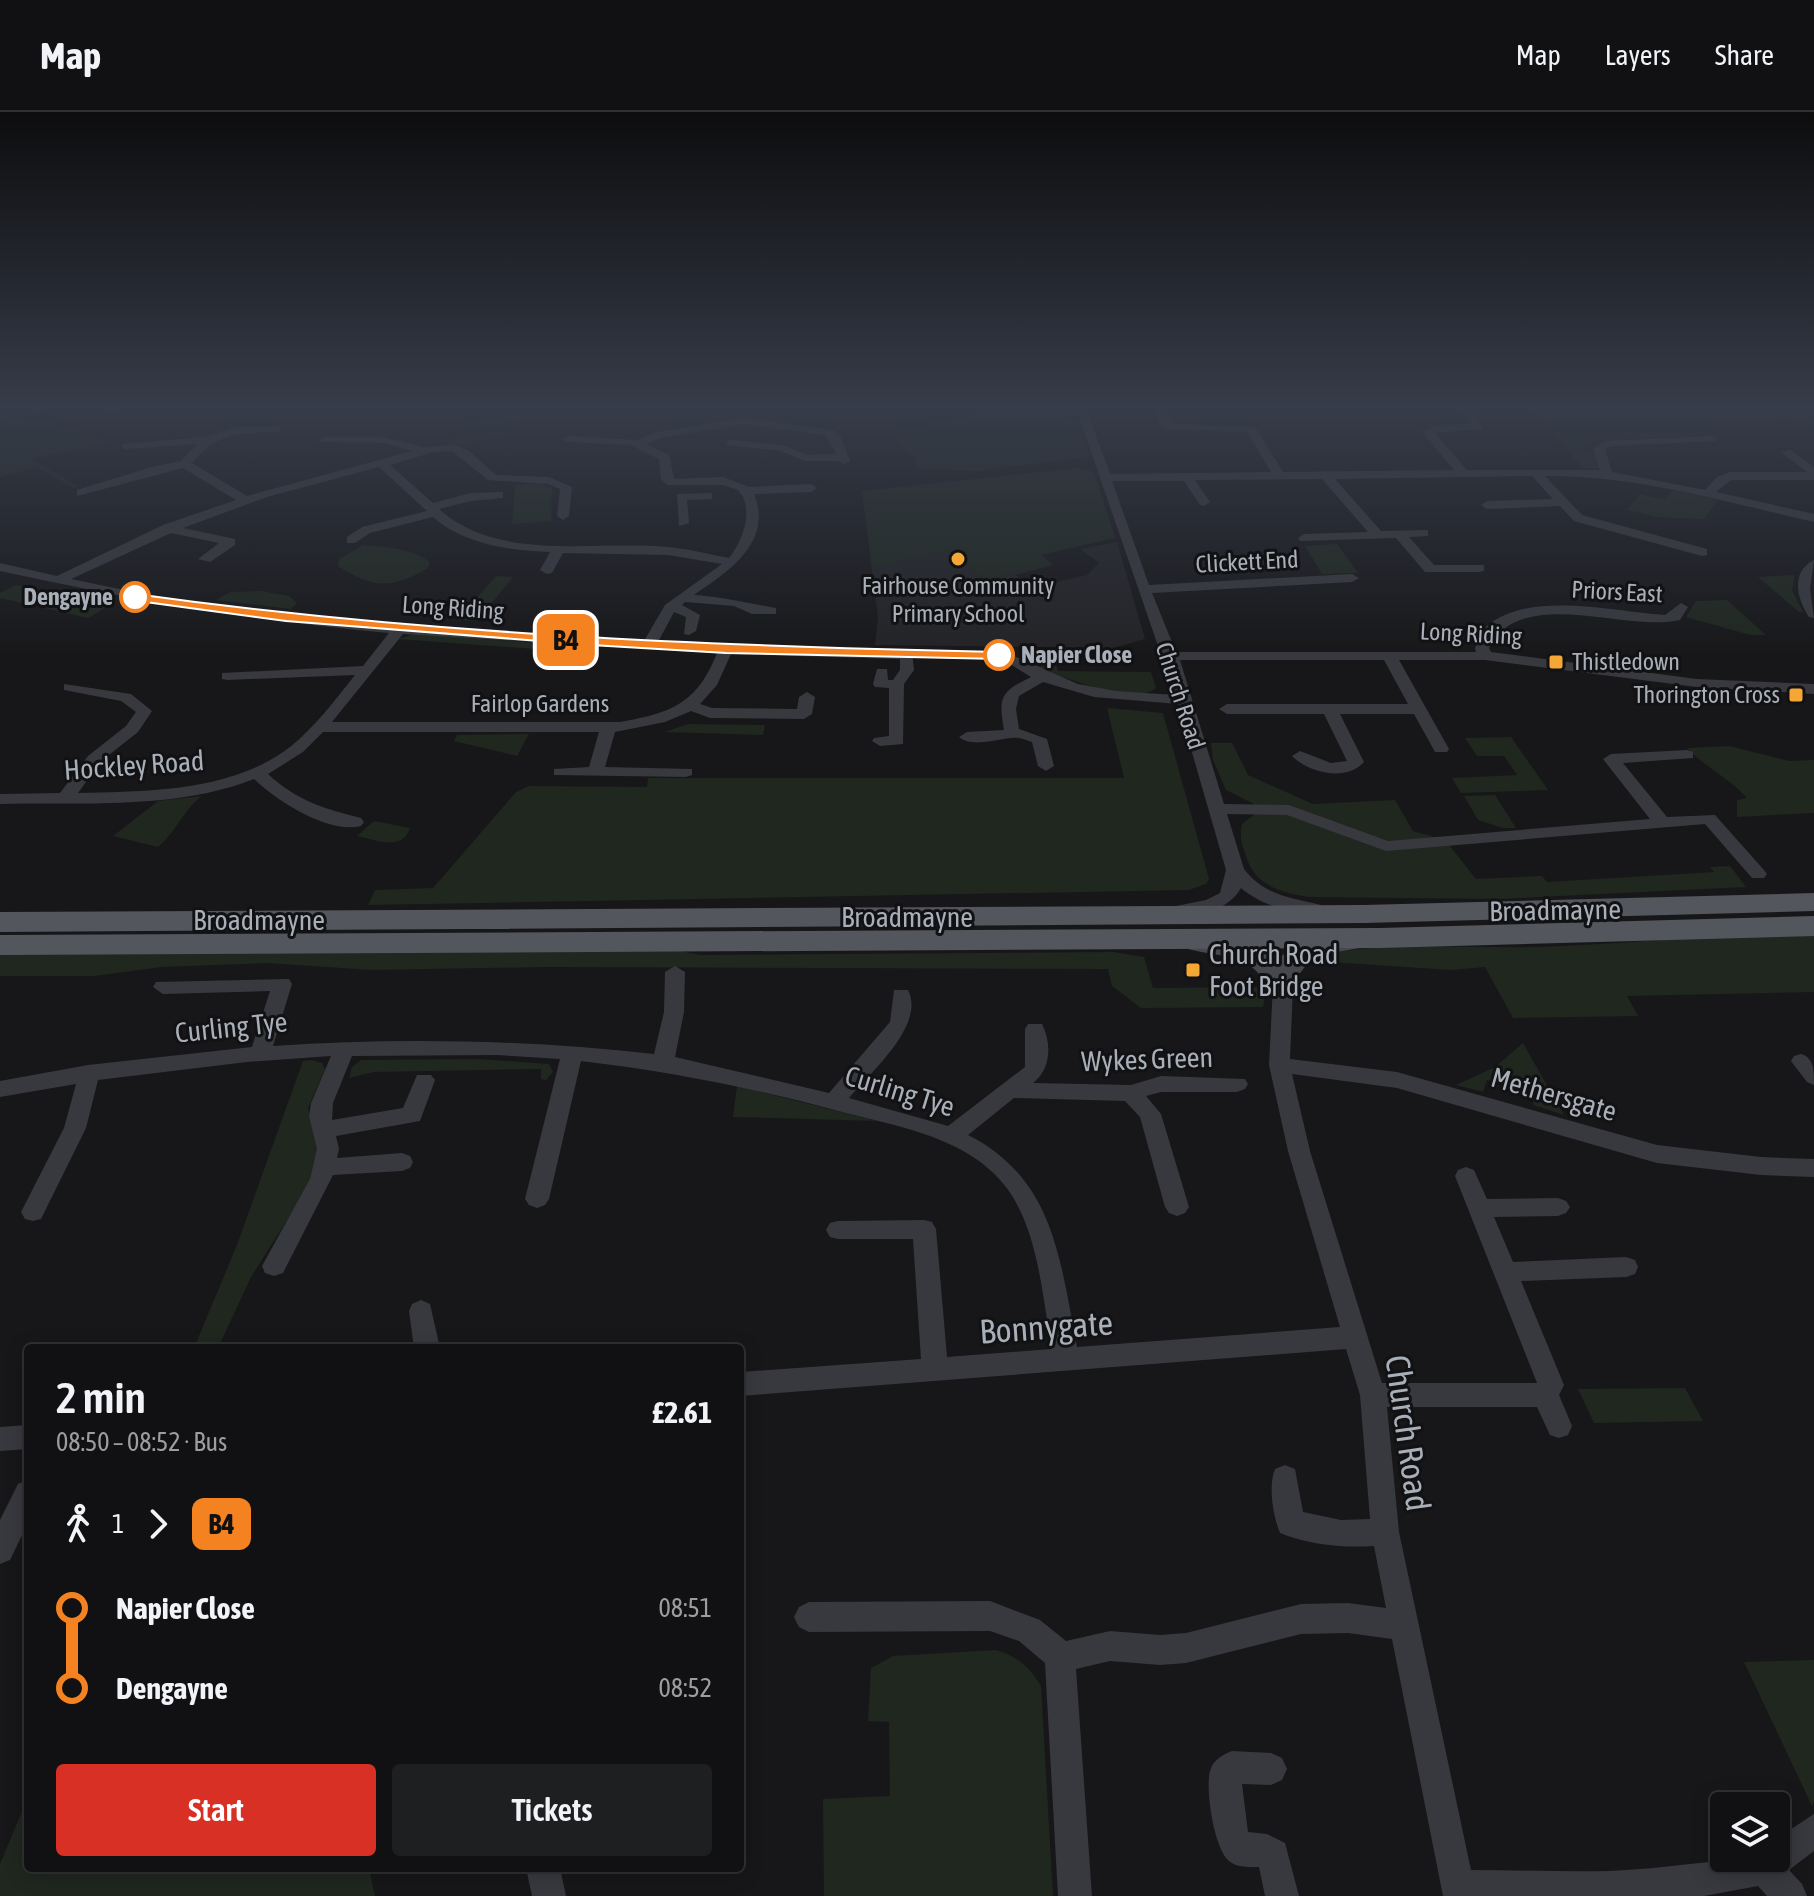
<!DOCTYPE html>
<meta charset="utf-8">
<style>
:root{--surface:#111113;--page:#1e1f21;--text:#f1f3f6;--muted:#9c9da0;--line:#303133;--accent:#d93025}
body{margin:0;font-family:"Asap Condensed",sans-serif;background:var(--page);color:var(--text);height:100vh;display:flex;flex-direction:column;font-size:30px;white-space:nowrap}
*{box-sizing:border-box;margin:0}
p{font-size:26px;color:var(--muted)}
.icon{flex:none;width:44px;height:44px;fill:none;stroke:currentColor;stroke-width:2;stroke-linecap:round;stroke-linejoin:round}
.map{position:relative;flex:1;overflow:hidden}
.side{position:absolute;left:24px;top:1232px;width:720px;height:528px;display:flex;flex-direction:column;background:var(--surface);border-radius:8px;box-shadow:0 4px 20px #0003,0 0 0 2px var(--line)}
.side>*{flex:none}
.badge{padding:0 16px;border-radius:12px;font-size:28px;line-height:52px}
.controls{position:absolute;left:1710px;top:1680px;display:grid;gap:16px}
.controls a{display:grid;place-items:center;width:80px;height:80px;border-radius:8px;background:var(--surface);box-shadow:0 4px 20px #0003,0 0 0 2px var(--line);font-size:40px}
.map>.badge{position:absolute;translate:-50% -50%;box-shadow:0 0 0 4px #fff}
.legs{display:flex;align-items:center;gap:12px;height:88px;padding:0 32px;font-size:26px}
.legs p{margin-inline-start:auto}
.headline{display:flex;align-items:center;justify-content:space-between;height:136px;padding:0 32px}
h1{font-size:44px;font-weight:600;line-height:60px}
.button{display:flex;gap:16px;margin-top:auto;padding:16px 32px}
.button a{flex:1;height:92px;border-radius:8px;background:var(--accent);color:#fff;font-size:32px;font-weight:600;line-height:92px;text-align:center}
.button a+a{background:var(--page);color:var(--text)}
ul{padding:0 32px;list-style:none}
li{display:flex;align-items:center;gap:28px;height:80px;font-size:30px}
li i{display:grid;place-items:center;width:12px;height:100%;margin:0 10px;background:currentColor}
li i::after{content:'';width:20px;height:20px;margin:-10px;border:6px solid;border-radius:50%;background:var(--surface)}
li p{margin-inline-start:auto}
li:first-child i{background:linear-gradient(#0000 50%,currentColor 0)}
li:last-child i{background:linear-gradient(currentColor 50%,#0000 0)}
header{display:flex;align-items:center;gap:48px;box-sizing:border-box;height:112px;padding:0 40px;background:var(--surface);border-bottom:2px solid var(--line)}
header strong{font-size:38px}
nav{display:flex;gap:44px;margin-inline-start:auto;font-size:28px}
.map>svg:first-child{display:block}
.built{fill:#232326}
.green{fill:#1f271f}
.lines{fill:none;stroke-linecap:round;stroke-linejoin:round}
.street{fill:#38393e;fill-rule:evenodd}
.secondary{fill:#46484e;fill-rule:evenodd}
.primary{fill:#54565d;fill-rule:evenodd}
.line-1{fill:#f58220;stroke:#fff;stroke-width:2}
.poi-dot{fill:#f4a734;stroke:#121214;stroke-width:3}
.stop-1-dot{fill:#fff;stroke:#f58220;stroke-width:4}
.labels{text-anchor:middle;stroke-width:6;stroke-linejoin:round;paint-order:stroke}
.far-street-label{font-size:24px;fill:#a9afb9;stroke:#121214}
.far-poi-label{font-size:24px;fill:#a9afb9;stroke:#121214}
.far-stop-label{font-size:24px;font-weight:bold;fill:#a9afb9;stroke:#121214;text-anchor:end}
.street-label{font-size:28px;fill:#a9afb9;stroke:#121214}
.poi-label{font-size:28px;fill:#a9afb9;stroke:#121214;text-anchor:start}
.near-street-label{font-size:34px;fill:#a9afb9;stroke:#121214}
</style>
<header>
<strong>Map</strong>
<nav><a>Map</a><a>Layers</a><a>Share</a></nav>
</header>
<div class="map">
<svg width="1814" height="1784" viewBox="0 0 1814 1784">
<rect width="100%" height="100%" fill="#171719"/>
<path class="built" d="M 1081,356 L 1094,361 L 1115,426 L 1041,442 L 1053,453 L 1016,463 L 1032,476 L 1087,463 L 1099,451 L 1080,437 L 1117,430 L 1145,527 L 1113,536 L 875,533 L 878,506 L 862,379 Z"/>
<path class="green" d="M 989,296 L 1071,296 L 1066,307 L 1078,312 L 1090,344 L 979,359 L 916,357 L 916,345 L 899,335 L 891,313 L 922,314 L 985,300 Z
M 1529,296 L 1814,296 L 1814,322 L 1792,308 L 1717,309 L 1705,312 L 1709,319 L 1689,324 L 1591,329 L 1581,337 L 1596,342 L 1602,357 L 1583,356 Z
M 0,303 L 53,312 L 110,330 C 83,338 57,339 31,347 L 78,374 L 74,376 L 37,355 L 0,365 Z
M 501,304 L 523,304 L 512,322 L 459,333 L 443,330 L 471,317 L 463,311 Z
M 1081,356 L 1094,361 L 1115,426 L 1041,443 L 1053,453 L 985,467 L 954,438 L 872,455 L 862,379 Z
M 540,371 L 552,376 L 551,409 L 512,412 L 515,373 Z
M 1673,378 L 1718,388 L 1704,407 L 1658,405 L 1627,398 L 1640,382 L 1665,388 Z
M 1337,432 L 1358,461 L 1322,462 L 1305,434 Z
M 363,433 C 386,435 411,436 430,450 L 428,456 C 393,477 373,477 338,454 L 339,447 Z
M 1795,463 L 1792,478 L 1803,500 L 1799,500 L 1758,465 Z
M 496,464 L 513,465 L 477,509 L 458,508 Z
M 16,473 L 110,493 L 88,506 L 0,486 L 0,481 Z
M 261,479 L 289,484 L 297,491 L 291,497 L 216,488 L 230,480 Z
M 1727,488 L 1766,523 L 1750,523 L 1686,505 L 1696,489 Z
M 415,522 L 539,531 L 535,537 L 398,527 Z
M 1040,547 L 1054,548 L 1058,559 L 1151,560 L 1156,576 C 1134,595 1057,563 1033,553 Z
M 1107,596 L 1163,601 L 1209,767 L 1206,772 L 1189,778 L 368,793 L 375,778 L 433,776 L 516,680 L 529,674 L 647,675 L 648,666 L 1124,666 Z
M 688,612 L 765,613 L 763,623 L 664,620 Z
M 529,622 L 517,644 L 454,629 L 457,623 Z
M 1511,625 L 1548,678 L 1461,681 L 1452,666 L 1517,663 L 1504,644 L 1477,644 L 1465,626 Z
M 1211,631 L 1232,631 L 1248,663 L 1313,692 L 1395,688 L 1413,719 L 1445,728 L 1476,767 L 1542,764 L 1547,770 L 1714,760 L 1710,755 L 1730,754 L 1746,775 L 1498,787 L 1308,785 C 1280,780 1255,774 1246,744 C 1242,732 1239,725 1242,712 L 1259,699 L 1256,693 L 1226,678 L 1213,648 Z
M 1729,634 L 1789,649 L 1814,648 L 1814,701 L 1737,705 L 1737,688 L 1747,686 C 1729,666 1706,656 1687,636 Z
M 1495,683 L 1516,716 L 1503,716 L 1478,708 L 1464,684 Z
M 202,684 C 183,698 177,719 158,735 L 113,724 L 158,689 Z
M 374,709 L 410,716 C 402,740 376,728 357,724 Z
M 1814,819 L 1814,880 L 1627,884 L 1638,904 L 1513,906 L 1485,855 L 1451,858 L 1300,848 C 1382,825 1478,839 1563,834 C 1647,830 1730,822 1814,819 Z
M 661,835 L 700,843 L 1114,840 L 1144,845 L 1153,876 L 1267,875 L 1263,895 L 1141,896 L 1112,874 L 1108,857 L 546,855 L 372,858 L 266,851 L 162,855 L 94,864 L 0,864 L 0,839 Z
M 1523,931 L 1564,1003 L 1533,993 L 1535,981 L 1487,968 L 1483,980 L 1456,973 L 1495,955 Z
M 478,947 L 549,952 L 553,960 L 546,968 L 541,967 L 541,957 L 374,960 L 349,966 L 352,955 L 361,948 Z
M 312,948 L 322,951 L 325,957 L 308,996 L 318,1036 L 308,1075 L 251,1165 L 218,1236 L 194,1236 L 237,1133 L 303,949 Z
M 737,974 L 877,1009 L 733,1005 Z
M 1685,1276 L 1703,1309 L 1594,1311 L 1578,1277 Z
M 996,1538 C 1018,1545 1029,1554 1041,1574 L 1053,1784 L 824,1784 L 823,1687 L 890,1684 L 889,1610 L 868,1609 L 871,1556 L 893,1544 Z
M 1814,1548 L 1814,1690 L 1812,1694 L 1744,1550 Z
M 28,1685 L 28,1756 L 369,1756 L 375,1784 L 0,1784 L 0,1752 Z"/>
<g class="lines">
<path class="street" d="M 31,296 L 45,296 L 35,301 Z
M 108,296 L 123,296 L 103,302 L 103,298 Z
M 1076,296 L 1086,296 L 1110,362 L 1271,360 L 1247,320 L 1168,317 L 1160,313 L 1154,296 L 1164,296 L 1173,312 L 1255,315 L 1283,360 L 1454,358 L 1422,320 L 1438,313 L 1470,312 L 1458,296 L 1469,296 L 1483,315 L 1482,317 L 1435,321 L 1467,358 L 1600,358 L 1593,336 L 1605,329 L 1712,324 L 1716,325 L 1716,329 L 1611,334 L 1605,337 L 1612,360 L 1705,378 L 1717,365 L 1730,360 L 1807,360 L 1781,340 L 1791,338 L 1814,355 L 1814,368 L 1731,368 L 1716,380 L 1814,402 L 1814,410 C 1725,390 1636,363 1545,364 L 1582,403 L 1707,437 L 1707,443 L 1702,444 L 1574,409 L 1560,394 L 1487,397 L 1481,393 L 1487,389 L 1553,387 L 1532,364 L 1335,367 L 1381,419 L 1428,418 L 1428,424 L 1409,425 L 1434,453 L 1484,453 L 1484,459 L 1479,460 L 1425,460 L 1396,426 L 1300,429 L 1298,426 L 1304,422 L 1368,420 L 1322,367 L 1195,368 L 1210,390 L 1204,394 L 1200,393 L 1184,369 L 1112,369 L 1149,473 L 1352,462 L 1359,466 L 1352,470 L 1152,481 L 1176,540 L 1476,540 L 1475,536 C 1478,529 1481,519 1487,514 C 1529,478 1614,500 1665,503 L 1681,491 L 1688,495 L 1680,508 C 1625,521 1521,472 1489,536 L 1491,540 L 1697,567 L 1814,572 L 1814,582 L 1697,575 L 1485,548 L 1399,548 L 1449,637 L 1447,640 L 1435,640 L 1414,602 L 1340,602 L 1364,650 C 1346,670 1309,661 1292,644 L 1300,639 L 1331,651 L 1347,649 L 1324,602 L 1227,602 L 1219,597 L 1227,592 L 1408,592 L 1384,548 L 1180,548 L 1224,692 L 1289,693 L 1388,729 L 1650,707 L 1603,647 L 1611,642 L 1687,638 L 1693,640 L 1693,646 L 1623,651 L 1667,705 L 1715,703 L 1764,758 L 1767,762 L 1764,766 L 1752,766 L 1705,712 L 1386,739 L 1287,703 L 1227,702 L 1244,757 C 1265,784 1290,785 1321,793 L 1323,797 L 1314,803 C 1288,799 1262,794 1241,776 C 1230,796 1199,808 1176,802 L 1174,798 L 1176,794 L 1206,788 L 1220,781 L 1226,758 L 1178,592 L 1094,585 L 1043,570 L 1019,584 L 1016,597 L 1019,617 L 1047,627 L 1054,654 L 1046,659 L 1038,654 L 1032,630 C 1026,628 1018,625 1012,626 C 996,627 972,636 959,625 L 967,620 L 1004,618 C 998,584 1001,580 1031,565 L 1007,550 L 1005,547 L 1012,543 L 1078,572 L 1116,579 L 1175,583 Z
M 744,306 L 833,318 L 840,323 L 850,349 L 844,352 L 838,349 L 805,349 L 781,339 L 727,333 L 727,329 L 731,328 L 783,333 L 807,343 L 836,342 L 826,323 L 744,312 L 660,326 L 646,332 L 669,343 L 674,367 L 723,365 L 749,375 L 811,372 L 817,376 L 811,380 L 754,382 C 774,431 727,460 694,483 C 724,485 747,491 776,496 L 776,502 L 752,502 L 734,494 L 685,490 L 682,493 L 700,503 L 696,519 L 689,523 L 684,522 L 686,505 L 674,500 L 658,530 L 912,540 L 914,558 L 904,572 L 903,632 L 880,634 L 872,629 L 874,626 L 889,624 L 889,576 L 875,575 L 873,572 L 877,557 L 887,557 L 888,568 L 893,568 L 900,558 L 900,547 L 731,542 L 717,573 L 700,592 L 712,596 L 797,597 L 799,585 L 807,580 L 815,585 L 812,602 L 804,607 L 710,606 L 691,599 L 665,610 L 615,620 L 605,655 L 692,657 L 692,663 L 686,665 L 554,663 L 554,657 L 589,655 L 599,620 L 323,620 L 303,640 L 268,662 C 296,688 324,697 361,706 L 364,710 L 361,714 C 328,722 277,689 254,667 C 175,698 83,690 0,692 L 0,682 L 60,681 L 88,644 L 126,614 L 136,600 L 121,589 L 64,578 L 64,572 L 131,582 L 152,599 L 138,620 L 100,650 L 78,681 C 149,679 231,680 290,635 C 315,615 335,588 355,563 L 227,568 L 222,567 L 222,561 L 363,554 L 389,521 C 258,509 127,487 0,459 L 0,451 L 57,464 L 163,413 L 236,388 L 183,356 L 77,384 L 77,378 L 152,355 L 181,349 L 197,332 L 126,337 L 122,336 L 122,332 L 206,325 L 235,315 L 280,315 L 280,319 L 276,320 C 240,321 215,321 192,351 L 247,384 L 412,339 L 383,331 L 321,330 L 319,328 L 325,325 L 383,325 L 424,335 L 454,333 L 468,338 L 496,363 L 549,365 L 572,375 L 569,404 L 563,408 L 557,404 L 560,377 L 548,372 L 488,368 L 452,339 L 433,340 L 390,353 L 433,391 L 471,381 L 503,380 L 503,386 L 471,389 L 439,397 C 499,451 594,428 668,435 C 688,437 709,442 729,446 C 743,429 755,396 738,378 L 723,373 L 667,373 L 661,367 L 659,347 L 630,333 L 568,330 L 562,327 L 568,324 L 637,328 L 657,320 ZM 379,355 L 427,399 L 362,415 L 347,425 L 347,431 L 355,431 L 370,421 L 433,405 C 463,432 511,439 550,440 L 540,458 L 547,462 L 552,461 L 563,441 L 668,443 L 722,452 L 665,493 L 644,529 C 453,521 258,508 71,467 L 171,421 L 219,431 L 198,447 L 210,450 L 235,433 L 235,427 L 183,416 L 267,385 ZM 403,522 L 717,541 C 697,592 671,601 620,610 L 332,610 Z
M 712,381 L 712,387 L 687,388 L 689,411 L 679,414 L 677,382 Z
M 1814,448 L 1810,477 L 1814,506 L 1809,505 C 1797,487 1790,460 1814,448 Z
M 675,854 L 685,860 L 684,900 L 675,945 L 829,981 L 890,910 L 894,878 L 908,878 C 926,913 870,961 849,986 L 948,1014 L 1025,955 L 1025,917 L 1028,912 L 1042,912 C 1052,932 1051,957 1033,971 L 1131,973 L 1161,964 L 1245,967 L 1248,972 L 1245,977 L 1237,980 L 1161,980 L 1146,984 L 1161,1002 L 1189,1095 L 1185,1101 L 1177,1104 L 1169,1101 L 1165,1095 L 1140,1005 L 1125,989 L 1014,986 L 968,1023 C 1055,1067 1060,1149 1077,1235 L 1340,1215 L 1288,1039 L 1269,953 L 1273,873 L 1283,866 L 1293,873 L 1290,947 L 1397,960 L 1657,1033 L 1761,1045 L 1814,1047 L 1814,1065 L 1761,1063 L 1657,1051 L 1397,976 L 1292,962 L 1310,1039 L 1382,1271 L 1537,1271 L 1455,1064 L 1458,1058 L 1466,1055 L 1474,1058 L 1487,1087 L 1558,1086 L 1566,1089 L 1570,1095 L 1566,1101 L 1558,1104 L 1494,1105 L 1513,1150 L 1626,1145 L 1635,1148 L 1638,1155 L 1635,1162 L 1626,1165 L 1521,1169 L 1564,1273 L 1559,1283 L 1572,1314 L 1568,1323 L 1559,1326 L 1550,1323 L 1537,1295 L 1387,1295 L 1399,1420 L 1471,1758 C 1517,1758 1563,1760 1609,1759 C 1665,1757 1720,1746 1776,1746 L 1776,1727 L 1814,1702 L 1814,1739 L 1789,1758 L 1802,1772 L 1807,1784 L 1767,1784 L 1758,1774 L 1704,1784 L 1443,1784 L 1392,1527 L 1348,1521 L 1301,1522 L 1186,1551 L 1160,1553 L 1110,1549 L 1076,1557 L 1092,1784 L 1058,1784 L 1045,1551 L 1019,1529 L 990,1519 L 809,1520 L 799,1515 L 794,1505 L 799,1495 L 809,1490 L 990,1489 L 1040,1508 L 1066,1529 L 1110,1519 L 1160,1523 L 1186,1521 L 1301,1492 L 1348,1491 L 1386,1496 L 1374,1434 C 1342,1436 1310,1433 1280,1421 C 1273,1404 1268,1374 1275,1357 L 1285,1353 L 1295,1357 L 1303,1400 L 1341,1408 L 1370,1407 L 1360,1283 L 1346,1237 L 740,1284 L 740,1260 L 921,1247 L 913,1127 L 838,1127 L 830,1125 L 826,1118 L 830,1111 L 838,1109 L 924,1108 L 932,1110 L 936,1117 L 947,1245 L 1052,1237 C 1042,1185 1039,1119 1006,1075 C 967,1023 889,1013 831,997 C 748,975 666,959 581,949 L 549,1087 L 545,1093 L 537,1096 L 529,1093 L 525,1087 L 560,947 L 498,943 L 352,944 L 333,991 L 332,1008 L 403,996 L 417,963 L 431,963 L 435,968 L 420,1009 L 336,1024 L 339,1037 L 337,1046 L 402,1041 L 410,1044 L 413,1050 L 410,1056 L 402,1059 L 333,1063 L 283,1161 L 274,1164 L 265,1161 L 262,1154 L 310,1067 L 317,1037 L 309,1004 L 311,991 L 331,944 L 247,950 L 98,968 L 86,1016 L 41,1107 L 33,1109 L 25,1107 L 21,1100 L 64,1016 L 76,972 L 0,985 L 0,969 L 88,953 L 252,935 L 270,879 L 163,882 L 153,875 L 156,870 L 289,867 L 292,872 L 273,934 C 401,925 527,928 654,942 L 664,900 L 665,860 Z
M 1801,942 C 1814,946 1814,958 1814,973 L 1807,970 L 1791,949 L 1794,944 Z
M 421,1188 L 430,1192 L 440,1236 L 414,1236 L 409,1199 L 412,1192 Z
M 28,1313 L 28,1337 L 0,1339 L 0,1315 Z
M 28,1368 L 28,1411 L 10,1448 L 0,1452 L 0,1408 L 18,1372 Z
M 1232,1639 L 1271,1641 L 1282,1646 L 1287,1657 L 1282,1668 L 1271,1673 L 1242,1672 L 1248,1720 L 1267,1722 L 1285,1731 L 1299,1784 L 1265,1784 L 1259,1755 C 1249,1755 1237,1756 1229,1749 C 1214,1737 1205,1677 1210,1659 C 1213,1648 1222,1643 1232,1639 Z
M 526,1756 L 560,1756 L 566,1784 L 532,1784 Z"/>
<path class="secondary" d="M 1350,820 L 1360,822 L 1364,829 L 1360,836 L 1326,842 L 1308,851 L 1300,861 L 1293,880 L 1283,883 L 1273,880 C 1246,838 1231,848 1188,837 L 1184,830 L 1188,823 C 1215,816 1258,829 1280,846 C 1298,827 1325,823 1350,820 Z"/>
<path class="primary" d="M 1814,781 L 1814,799 L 1364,811 L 0,820 L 0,800 L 1364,793 Z
M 1814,804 L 1814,824 L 1380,836 L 0,843 L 0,823 L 1380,816 Z"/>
</g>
<linearGradient id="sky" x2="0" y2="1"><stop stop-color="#0d0d0e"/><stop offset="0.54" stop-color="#363c49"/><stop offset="1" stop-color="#363c49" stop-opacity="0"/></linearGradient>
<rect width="1814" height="546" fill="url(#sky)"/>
<path class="line-1" d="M 135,482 C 422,522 709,534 999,540 L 1005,543 L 999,547 L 726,541 L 591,533 L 286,509 L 131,488 L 129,485 Z"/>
<g class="poi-dot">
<circle cx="958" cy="447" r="8"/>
<rect x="1548" y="542" width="16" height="16" rx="4"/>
<rect x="1788" y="575" width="16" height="16" rx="4"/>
<rect x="1185" y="850" width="16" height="16" rx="4"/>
</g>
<g class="stop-1-dot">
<circle cx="135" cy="485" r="14"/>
<circle cx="999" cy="543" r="14"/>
</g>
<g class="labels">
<g class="far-street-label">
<text transform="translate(1247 450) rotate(-3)" y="8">Clickett End</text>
<text transform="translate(1617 480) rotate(3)" y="8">Priors East</text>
<text transform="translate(453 496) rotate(4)" y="8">Long Riding</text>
<text transform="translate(1471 522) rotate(3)" y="8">Long Riding</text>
<text transform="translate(1180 584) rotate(72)" y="8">Church Road</text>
<text x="540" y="600">Fairlop Gardens</text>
</g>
<g class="far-poi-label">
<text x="958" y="482">Fairhouse Community<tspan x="958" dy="28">Primary School</tspan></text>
<text x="1572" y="558" text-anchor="start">Thistledown</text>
<text x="1780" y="591" text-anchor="end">Thorington Cross</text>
</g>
<g class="far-stop-label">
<text x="113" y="493">Dengayne</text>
<text x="1021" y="551" text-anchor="start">Napier Close</text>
</g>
<g class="street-label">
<text transform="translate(134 653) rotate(-4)" y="10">Hockley Road</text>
<text transform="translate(1555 798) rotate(-1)" y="10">Broadmayne</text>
<text x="907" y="815">Broadmayne</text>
<text x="259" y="818">Broadmayne</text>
<text transform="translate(231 915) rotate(-6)" y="10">Curling Tye</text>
<text transform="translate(1147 947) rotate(-2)" y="10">Wykes Green</text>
<text transform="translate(900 979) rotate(17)" y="10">Curling Tye</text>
<text transform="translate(1554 982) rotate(16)" y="10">Methersgate</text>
</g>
<g class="poi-label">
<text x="1209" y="852">Church Road<tspan x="1209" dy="32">Foot Bridge</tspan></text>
</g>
<g class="near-street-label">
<text transform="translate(1046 1215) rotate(-4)" y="12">Bonnygate</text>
<text transform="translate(1408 1321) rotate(82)" y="12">Church Road</text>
</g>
</g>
</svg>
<div class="controls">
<a><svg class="icon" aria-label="layers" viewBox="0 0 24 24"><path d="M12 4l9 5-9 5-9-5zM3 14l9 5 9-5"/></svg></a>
</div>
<b class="badge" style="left:566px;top:528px;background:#f58220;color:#111">B4</b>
<section class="side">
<div class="headline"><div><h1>2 min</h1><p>08:50 – 08:52 · Bus</p></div><b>£2.61</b></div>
<div class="legs"><svg class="icon" aria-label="walk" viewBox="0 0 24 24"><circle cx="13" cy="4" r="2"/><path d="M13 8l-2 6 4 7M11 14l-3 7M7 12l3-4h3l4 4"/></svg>1<svg class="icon" aria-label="forward" viewBox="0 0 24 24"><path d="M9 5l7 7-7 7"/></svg><b class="badge" style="background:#f58220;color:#111">B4</b></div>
<ul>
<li><i style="color:#f58220"></i><b>Napier Close</b><p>08:51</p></li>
<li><i style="color:#f58220"></i><b>Dengayne</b><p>08:52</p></li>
</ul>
<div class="button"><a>Start</a><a>Tickets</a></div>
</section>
</div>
